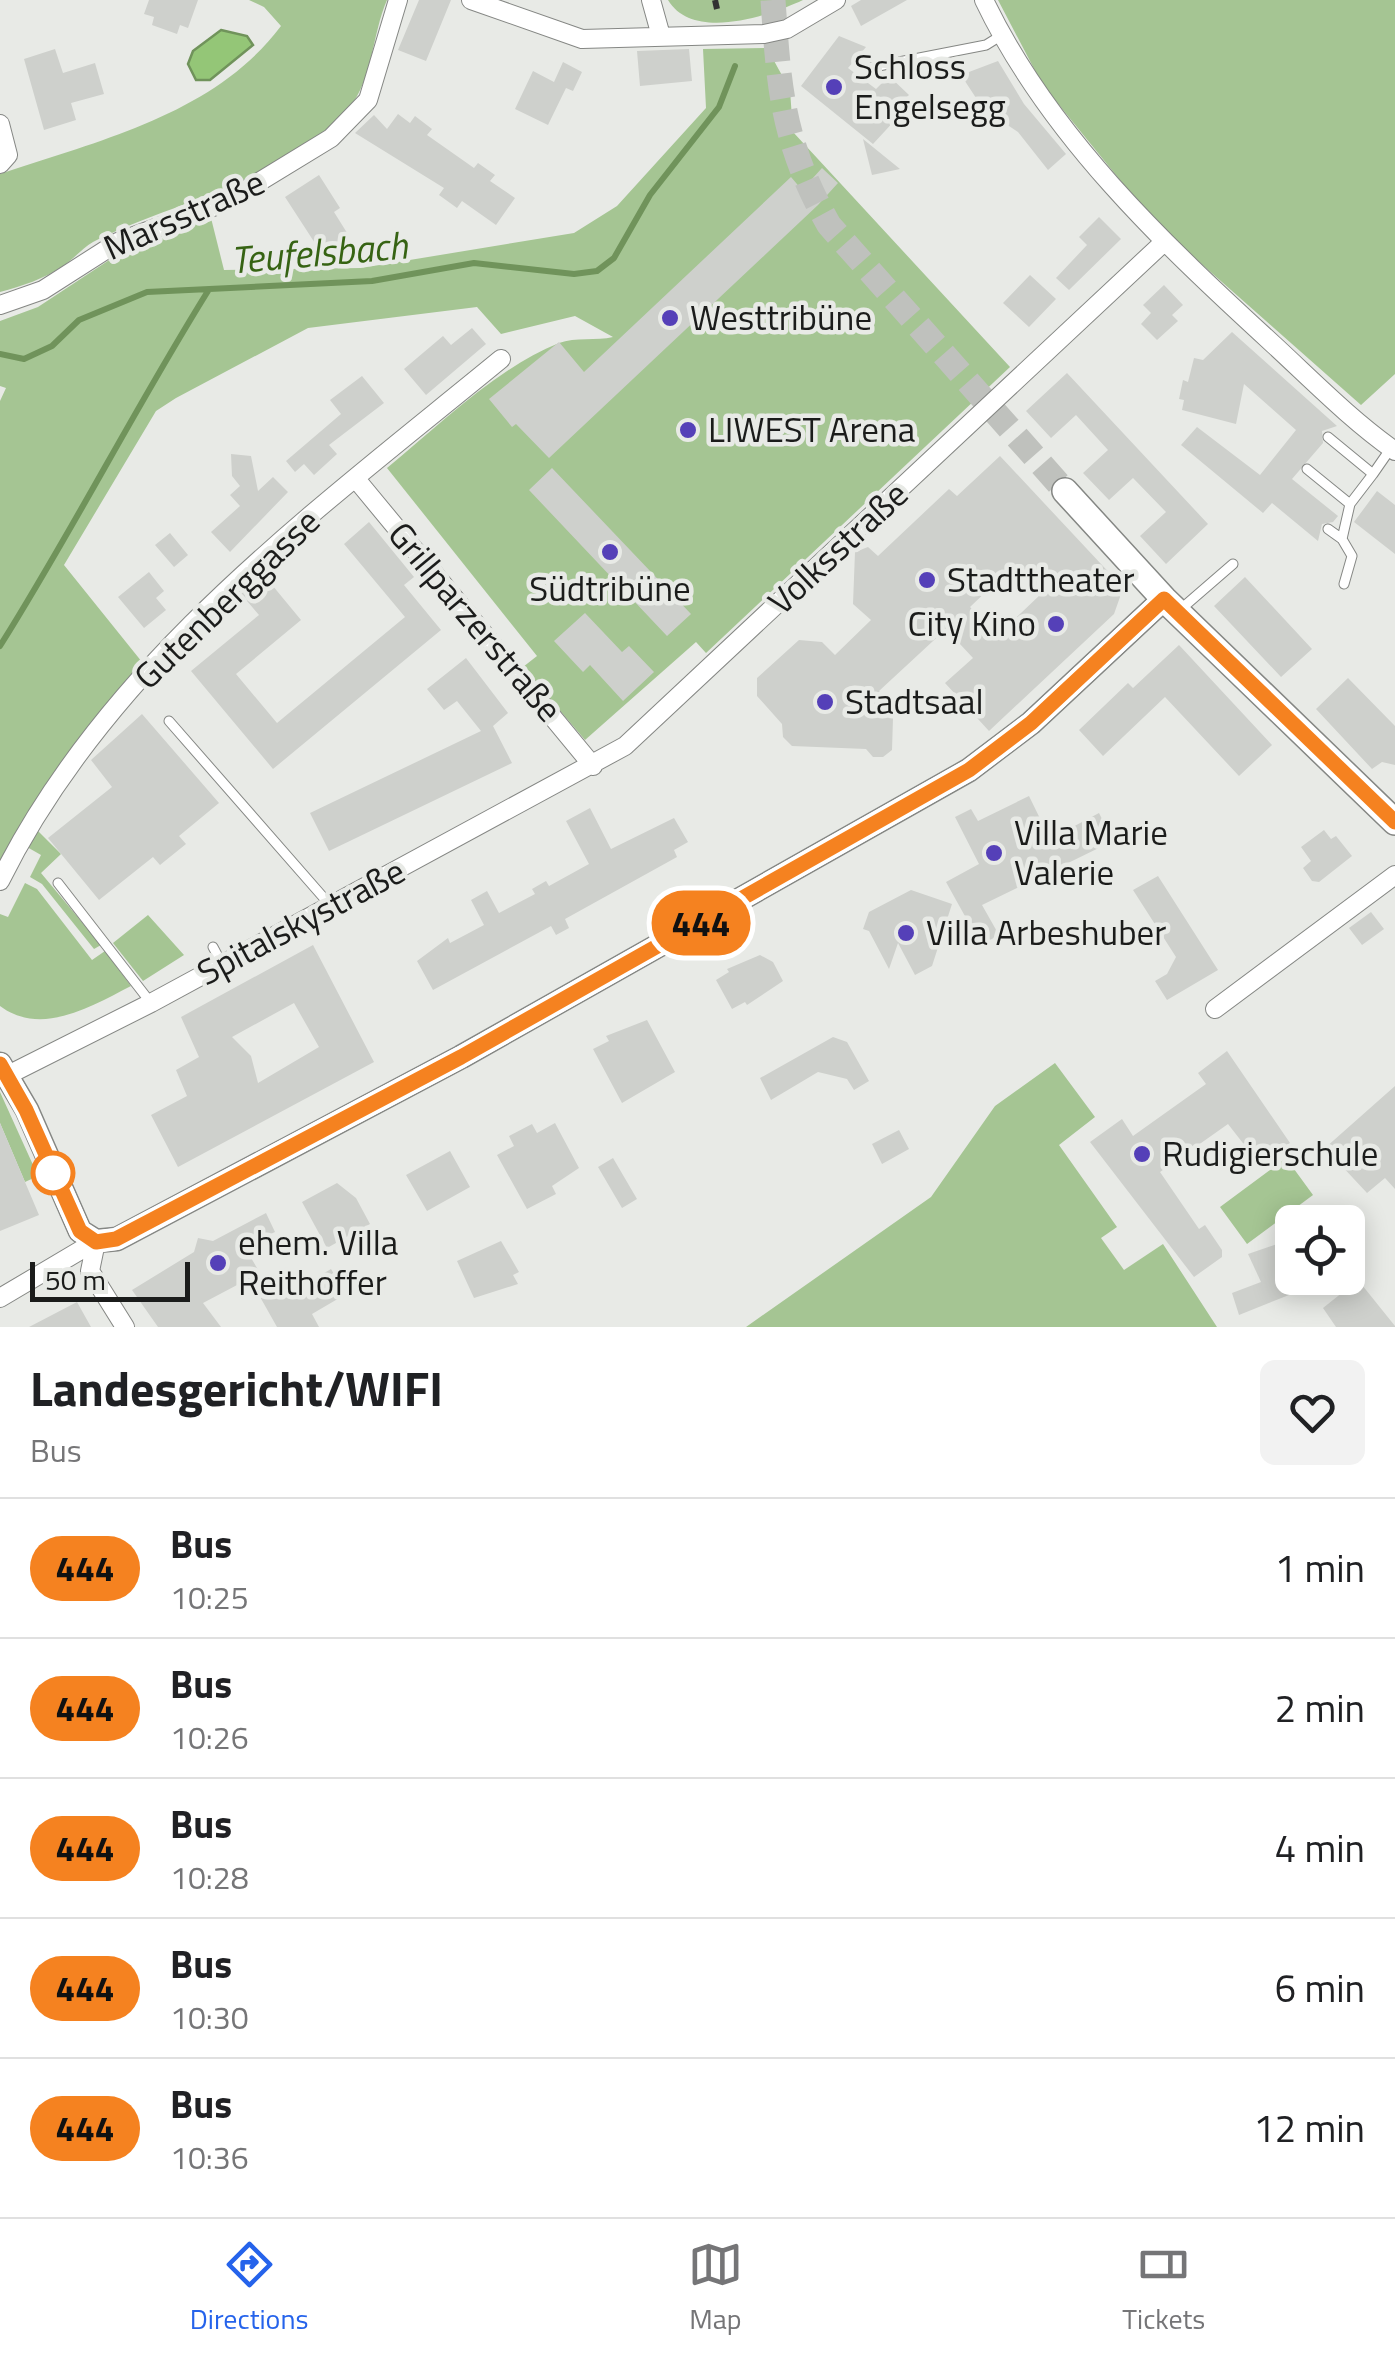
<!DOCTYPE html>
<meta charset="utf-8">
<style>
:root{--surface:#fff;--page:#f2f2f2;--text:#202124;--muted:#757577;--line:#e0e0e0;--accent:#2563eb}
body{margin:0;font-family:"Titillium Web",sans-serif;background:var(--page);color:var(--text);height:100vh;display:flex;flex-direction:column;font-size:38px;white-space:nowrap}
*{box-sizing:border-box;margin:0}
p{font-size:32px;color:var(--muted)}
.icon{flex:none;width:55px;height:55px;fill:none;stroke:currentColor;stroke-width:2;stroke-linecap:round;stroke-linejoin:round}
.map{position:relative;height:1327px;overflow:hidden}
.drawer{display:flex;flex-direction:column;background:var(--surface);flex:1}
.drawer>*{flex:none}
.badge{padding:0 20px;border-radius:32px;font-size:35px;line-height:65px}
.buttons{position:absolute;left:1275px;top:1205px;display:grid;gap:20px}
.buttons a{display:grid;place-items:center;width:90px;height:90px;border-radius:15px;background:var(--surface);box-shadow:0 5px 25px #0003;font-size:50px}
.scale{position:absolute;left:30px;bottom:25px;width:160px;box-sizing:border-box;padding-left:10px;border:5px solid #1b1c1b;border-top:0;font-size:28px;line-height:35px;white-space:nowrap;color:#1b1c1b;-webkit-text-stroke:8px #e8eae6;paint-order:stroke}
.map>.badge{position:absolute;translate:-50% -50%;box-shadow:0 0 0 5px #fff}
.round{display:grid;place-items:center;flex:none;width:105px;height:105px;border-radius:15px;background:var(--page)}
.summary{display:flex;align-items:center;justify-content:space-between;height:170px;padding:0 30px}
h1{font-size:48px;font-weight:700;line-height:75px}
ul{padding:0;list-style:none}
li{display:flex;align-items:center;gap:30px;height:140px;padding:0 30px;border-top:2px solid var(--line)}
li div{flex:1}
li b{display:block;font-size:38px}
li em{font-style:normal}
li .badge{min-width:110px;font-weight:700;text-align:center}
.menu{display:flex;justify-content:space-around;align-items:center;height:140px;border-top:2px solid var(--line);background:var(--surface);font-size:28px;color:var(--muted)}
.menu a{display:grid;justify-items:center;gap:5px}
.menu .active{color:var(--accent)}
.map>svg:first-child{display:block}
.green{fill:#a5c593}
.water{fill:#94c677;stroke:#70935b;stroke-width:2.5}
.lines{fill:none;stroke-linecap:round;stroke-linejoin:round}
.stream{stroke:#70935b;stroke-width:6}
.building{fill:#ced0cc;fill-rule:evenodd}
.secondary-tunnel{stroke:#bfc1bd;stroke-width:25;stroke-dasharray:25 12;stroke-linecap:butt}
.service-casing{stroke:#858784;stroke-width:11}
.minor-casing{stroke:#858784;stroke-width:20}
.tertiary-casing{stroke:#858784;stroke-width:25}
.secondary-casing{stroke:#858784;stroke-width:28}
.service{stroke:#fff;stroke-width:9}
.minor{stroke:#fff;stroke-width:18}
.tertiary{stroke:#fff;stroke-width:22}
.secondary{stroke:#fff;stroke-width:25}
.rail{stroke:#323332;stroke-width:6;stroke-dasharray:20 10;stroke-linecap:butt}
.line-casing{stroke:#fff;stroke-width:22}
.line{stroke:#f58220;stroke-width:15}
.poi-dot{fill:#5540b8;stroke:#e8eae6;stroke-width:4}
.stop-dot{fill:#fff;stroke:#f58220;stroke-width:5}
.labels{text-anchor:middle;stroke-width:9;stroke-linejoin:round;paint-order:stroke}
.poi-label{font-size:35px;fill:#1b1c1b;stroke:#e8eae6;text-anchor:start}
.street-label{font-size:35px;fill:#1b1c1b;stroke:#e8eae6}
.water-label{font-size:38px;font-style:italic;fill:#366313;stroke:#e8eae6}
</style>
<div class="map">
<svg width="1395" height="1327" viewBox="0 0 1395 1327">
<rect width="100%" height="100%" fill="#e8eae6"/>
<path class="green" d="M 249,0 L 387,0 C 372,34 373,79 349,108 C 288,183 175,200 93,242 C 82,248 74,259 63,266 C 44,279 22,286 0,292 L 0,174 C 100,140 215,114 281,26 L 264,7 Z
M 668,0 L 803,0 C 769,16 693,42 668,0 Z
M 998,0 L 1395,0 L 1395,374 L 1361,405 L 1154,222 L 1042,84 Z
M 767,48 L 790,90 L 793,132 L 1010,367 L 706,653 L 696,642 L 585,740 L 523,667 L 537,656 L 387,468 C 440,425 495,369 559,343 C 575,337 597,341 613,337 L 575,316 L 501,334 L 477,307 L 308,328 L 176,398 L 156,411 L 64,565 L 142,662 L 49,780 L 0,863 L 0,401 L 6,388 L 0,386 L 0,321 L 38,307 L 132,245 L 211,218 L 224,270 L 361,268 L 574,233 L 617,206 L 706,108 L 703,49 Z
M 36,829 L 61,854 L 41,873 L 101,945 L 94,949 L 42,884 L 30,877 L 41,855 L 27,847 Z
M 25,883 L 37,889 L 92,960 L 105,951 L 131,986 C 92,1006 42,1037 0,1006 L 0,914 L 8,917 Z
M 148,915 L 184,955 L 143,981 L 113,943 Z
M 1055,1063 L 1095,1117 L 1059,1145 L 1117,1227 L 1101,1238 L 1124,1270 L 1163,1244 L 1217,1327 L 746,1327 L 931,1197 L 995,1106 Z
M 0,1092 L 38,1176 L 25,1182 L 0,1123 Z
M 1286,1158 L 1313,1195 L 1247,1244 L 1220,1207 Z"/>
<path class="water" d="M 221,30 L 247,36 L 253,45 L 210,80 L 196,80 L 188,64 L 193,51 Z"/>
<g class="lines">
<path class="stream" d="M 0,354 L 24,359 L 52,346 L 79,320 L 147,292 L 372,281 L 474,263 L 574,274 L 597,271 L 614,258 L 650,195 L 719,107 L 735,66
M 0,646 C 73,530 135,408 208,291"/>
</g>
<path class="building" d="M 149,0 L 198,0 L 188,28 L 180,25 L 177,34 L 152,25 L 154,17 L 144,14 Z
M 419,0 L 451,0 L 426,61 L 398,50 Z
M 861,0 L 907,0 L 861,26 L 851,6 Z
M 839,36 L 866,47 L 848,68 L 876,89 L 889,76 L 909,95 L 891,112 L 897,118 L 873,144 L 801,86 Z
M 55,49 L 63,73 L 95,63 L 104,94 L 71,103 L 76,120 L 44,130 L 24,59 Z
M 689,49 L 692,81 L 640,86 L 637,51 Z
M 998,61 L 1024,104 L 1066,154 L 1048,170 L 1018,132 L 1000,120 L 993,124 L 961,75 Z
M 563,62 L 582,72 L 573,91 L 566,88 L 548,125 L 515,109 L 533,71 L 554,82 Z
M 398,114 L 410,123 L 415,116 L 432,129 L 427,135 L 474,168 L 478,163 L 495,175 L 490,181 L 515,198 L 496,225 L 462,201 L 457,208 L 439,195 L 444,188 L 355,133 L 374,115 L 387,129 Z
M 863,139 L 900,169 L 872,175 Z
M 822,168 L 838,183 L 818,205 L 549,458 L 516,424 L 512,427 L 489,399 L 559,342 L 584,372 L 791,177 L 802,190 Z
M 319,175 L 340,208 L 334,212 L 349,236 L 322,254 L 285,197 Z
M 1099,217 L 1121,239 L 1069,290 L 1056,278 L 1087,245 L 1079,237 Z
M 1030,275 L 1056,299 L 1029,327 L 1003,303 Z
M 1164,285 L 1183,305 L 1172,315 L 1178,321 L 1157,340 L 1141,324 L 1151,313 L 1143,305 Z
M 472,328 L 486,344 L 426,395 L 404,369 L 443,336 L 451,345 Z
M 1232,332 L 1337,426 L 1322,431 L 1323,443 L 1292,479 L 1338,516 L 1333,522 L 1322,524 L 1318,541 L 1272,503 L 1263,513 L 1181,445 L 1197,427 L 1260,475 L 1296,430 L 1244,384 L 1236,424 L 1182,410 L 1184,400 L 1179,399 L 1183,380 L 1188,382 L 1194,358 L 1203,360 Z
M 1067,373 L 1208,524 L 1166,564 L 1140,536 L 1166,512 L 1133,478 L 1109,500 L 1083,473 L 1108,450 L 1076,415 L 1051,438 L 1026,411 Z
M 362,376 L 384,403 L 329,445 L 337,454 L 314,475 L 304,464 L 295,472 L 286,461 L 341,414 L 330,400 Z
M 231,454 L 251,456 L 258,491 L 273,477 L 288,492 L 230,552 L 211,532 L 240,506 L 230,495 L 240,486 L 232,476 Z
M 1000,456 L 1116,580 L 1120,597 L 1114,614 L 989,731 L 945,683 L 973,658 L 946,629 L 879,691 L 891,706 L 893,718 L 892,750 L 883,757 L 873,757 L 866,749 L 792,746 L 783,737 L 782,724 L 757,696 L 757,678 L 799,640 L 822,642 L 835,655 L 871,620 L 853,604 L 855,552 L 868,547 L 878,556 L 949,489 L 957,496 ZM 1013,566 L 1041,594 L 998,635 L 970,607 Z
M 552,468 L 691,614 L 667,636 L 529,490 Z
M 1377,491 L 1395,505 L 1395,554 L 1354,522 Z
M 369,522 L 414,577 L 404,585 L 441,630 L 273,769 L 191,671 L 259,615 L 241,594 L 263,574 L 301,620 L 236,674 L 277,723 L 405,617 L 344,544 Z
M 170,533 L 188,555 L 174,567 L 155,545 Z
M 149,572 L 164,591 L 156,598 L 166,610 L 144,628 L 118,597 Z
M 1245,577 L 1312,649 L 1281,677 L 1214,606 Z
M 585,613 L 622,652 L 629,646 L 654,672 L 623,701 L 590,665 L 583,672 L 554,641 Z
M 1179,645 L 1272,745 L 1239,776 L 1165,697 L 1103,756 L 1079,730 L 1128,683 L 1133,688 Z
M 466,658 L 508,713 L 493,726 L 512,763 L 329,851 L 310,813 L 481,731 L 457,701 L 444,710 L 427,689 Z
M 1348,678 L 1395,726 L 1395,765 L 1382,762 L 1372,769 L 1316,709 Z
M 142,714 L 219,803 L 179,836 L 186,844 L 160,865 L 153,857 L 99,900 L 48,838 L 112,787 L 91,760 Z
M 1029,796 L 1050,839 L 1099,813 L 1113,841 L 982,905 L 999,935 L 981,945 L 946,882 L 979,864 L 955,817 L 971,809 L 978,821 Z
M 590,808 L 611,849 L 674,818 L 688,842 L 674,850 L 677,857 L 565,919 L 569,928 L 556,935 L 551,926 L 433,990 L 417,961 L 448,938 L 450,943 L 484,925 L 471,900 L 487,891 L 499,913 L 535,894 L 532,889 L 546,881 L 549,886 L 589,864 L 566,821 Z
M 1324,830 L 1331,839 L 1336,836 L 1352,856 L 1319,882 L 1312,881 L 1303,868 L 1311,861 L 1301,847 Z
M 1158,876 L 1218,970 L 1167,1000 L 1155,981 L 1167,974 L 1176,957 L 1133,890 Z
M 911,890 L 952,904 L 932,966 L 915,975 L 898,943 L 889,969 L 869,931 L 863,929 L 869,912 Z
M 1371,912 L 1384,929 L 1362,945 L 1349,928 Z
M 313,945 L 374,1062 L 178,1167 L 151,1115 L 187,1096 L 176,1070 L 199,1057 L 181,1017 ZM 294,1003 L 319,1047 L 258,1083 L 251,1056 L 232,1037 Z
M 760,955 L 773,962 L 783,981 L 747,1005 L 745,1002 L 732,1009 L 716,980 L 729,972 L 727,969 Z
M 647,1020 L 675,1072 L 622,1103 L 593,1049 L 609,1041 L 606,1036 Z
M 833,1037 L 847,1042 L 869,1081 L 854,1090 L 847,1079 L 818,1072 L 771,1100 L 760,1078 Z
M 1227,1051 L 1290,1143 L 1260,1165 L 1228,1124 L 1160,1172 L 1199,1229 L 1205,1225 L 1222,1250 L 1222,1257 L 1194,1277 L 1090,1142 L 1122,1119 L 1133,1136 L 1206,1084 L 1198,1073 Z
M 1395,1086 L 1395,1189 L 1385,1178 L 1367,1193 L 1325,1148 Z
M 0,1123 L 39,1215 L 0,1231 Z
M 555,1123 L 579,1168 L 552,1186 L 556,1194 L 527,1209 L 497,1155 L 514,1146 L 509,1136 L 532,1124 L 537,1133 Z
M 899,1130 L 909,1149 L 882,1164 L 872,1144 Z
M 450,1151 L 470,1187 L 427,1211 L 406,1175 Z
M 613,1158 L 637,1199 L 622,1208 L 598,1167 Z
M 337,1183 L 356,1198 L 370,1224 L 327,1248 L 302,1202 Z
M 266,1213 L 275,1232 L 244,1246 L 260,1273 L 203,1303 L 221,1327 L 158,1327 L 132,1290 L 194,1252 L 198,1238 L 213,1241 Z
M 501,1241 L 519,1272 L 513,1275 L 518,1284 L 474,1298 L 457,1261 Z
M 1280,1243 L 1299,1291 L 1239,1315 L 1232,1293 L 1261,1282 L 1248,1254 Z
M 331,1269 L 343,1289 L 341,1297 L 312,1314 L 319,1327 L 277,1327 L 255,1288 L 290,1270 L 299,1288 Z
M 1358,1280 L 1395,1326 L 1395,1327 L 1336,1327 L 1323,1308 Z
M 77,1302 L 91,1327 L 29,1327 Z"/>
<g class="lines">
<path class="secondary-tunnel" d="M 773,0 C 779,90 783,144 829,225 L 1065,491"/>
<defs>
<path id="service" d="M 868,68 L 986,45 L 1002,35
M 1328,437 L 1373,474 L 1391,448
M 1307,469 L 1350,504
M 1328,529 L 1342,539
M 1344,584 L 1352,556 L 1342,539 L 1350,504 L 1373,474
M 1181,609 L 1233,564
M 169,721 L 330,905
M 58,883 L 151,1003
M 213,947 L 222,964"/>
<path id="minor" d="M 471,0 L 582,39 L 764,34 L 787,29 L 836,0
M 651,0 L 661,36
M 984,0 C 1049,136 1164,244 1274,345 C 1313,381 1351,420 1395,451
M 0,124 L 8,155 L 0,164
M 0,305 L 43,290 L 118,242 L 226,202 L 331,138 L 368,100 L 398,0
M 356,479 L 593,766
M 0,881 C 109,661 316,511 501,359
M 1215,1009 L 1395,875
M 8,1075 L 151,1003 L 625,746 L 1164,242
M 96,1242 L 90,1271 L 125,1327
M 0,1298 L 96,1241"/>
<path id="tertiary" d="M 0,1064 L 27,1110 L 80,1231 L 96,1241 L 117,1239 L 461,1057 L 969,770 L 1031,723 L 1164,599"/>
<path id="secondary" d="M 1065,491 L 1164,599 L 1395,822"/>
</defs>
<use href="#service" class="service-casing"/>
<use href="#minor" class="minor-casing"/>
<use href="#tertiary" class="tertiary-casing"/>
<use href="#secondary" class="secondary-casing"/>
<use href="#service" class="service"/>
<use href="#minor" class="minor"/>
<use href="#tertiary" class="tertiary"/>
<use href="#secondary" class="secondary"/>
<path class="rail" d="M 715,0 L 717,9"/>
</g>
<g class="lines">
<defs>
<path id="line" d="M 0,1064 L 26,1110 L 80,1231 L 96,1242 L 116,1239 L 461,1057 L 969,770 L 1031,723 L 1164,599 L 1395,822"/>
</defs>
<use href="#line" class="line-casing"/>
<use href="#line" class="line"/>
</g>
<g class="poi-dot">
<circle cx="834" cy="87" r="10"/>
<circle cx="670" cy="318" r="10"/>
<circle cx="688" cy="430" r="10"/>
<circle cx="610" cy="552" r="10"/>
<circle cx="927" cy="580" r="10"/>
<circle cx="1056" cy="624" r="10"/>
<circle cx="825" cy="702" r="10"/>
<circle cx="994" cy="853" r="10"/>
<circle cx="906" cy="933" r="10"/>
<circle cx="1142" cy="1154" r="10"/>
<circle cx="218" cy="1263" r="10"/>
</g>
<circle class="stop-dot" cx="53" cy="1173" r="20"/>
<g class="labels">
<g class="poi-label">
<text x="854" y="79">Schloss<tspan x="854" dy="40">Engelsegg</tspan></text>
<text x="690" y="330">Westtribüne</text>
<text x="708" y="442">LIWEST Arena</text>
<text x="947" y="592">Stadttheater</text>
<text x="610" y="601" text-anchor="middle">Südtribüne</text>
<text x="1036" y="636" text-anchor="end">City Kino</text>
<text x="845" y="714">Stadtsaal</text>
<text x="1014" y="845">Villa Marie<tspan x="1014" dy="40">Valerie</tspan></text>
<text x="926" y="945">Villa Arbeshuber</text>
<text x="1162" y="1166">Rudigierschule</text>
<text x="238" y="1255">ehem. Villa<tspan x="238" dy="40">Reithoffer</tspan></text>
</g>
<g class="street-label">
<text transform="translate(184 215) rotate(-24)" y="12">Marsstraße</text>
<text transform="translate(838 548) rotate(-43)" y="12">Volksstraße</text>
<text transform="translate(227 599) rotate(-44)" y="12">Gutenberggasse</text>
<text transform="translate(475 622) rotate(50)" y="12">Grillparzerstraße</text>
<text transform="translate(301 922) rotate(-28)" y="12">Spitalskystraße</text>
</g>
<g class="water-label">
<text transform="translate(319 253) rotate(-5)" y="13">Teufelsbach</text>
</g>
</g>
</svg>
<div class="buttons">
<a><svg class="icon" aria-label="locate" viewBox="0 0 24 24"><circle cx="12" cy="12" r="6"/><path d="M12 2v4M12 18v4M2 12h4M18 12h4"/></svg></a>
</div>
<div class="scale">50 m</div>
<b class="badge" style="left:701px;top:923px;background:#f58220;color:#111">444</b>
</div>
<section class="drawer">
<div class="summary"><div><h1>Landesgericht/WIFI</h1><p>Bus</p></div><a class="round"><svg class="icon" aria-label="heart" viewBox="0 0 24 24"><path d="M12 20l-8-8c-3-5 5-10 8-4 3-6 11-1 8 4z"/></svg></a></div>
<ul>
<li><span class="badge" style="background:#f58220;color:#111">444</span><div><b>Bus</b><p>10:25</p></div><em>1 min</em></li>
<li><span class="badge" style="background:#f58220;color:#111">444</span><div><b>Bus</b><p>10:26</p></div><em>2 min</em></li>
<li><span class="badge" style="background:#f58220;color:#111">444</span><div><b>Bus</b><p>10:28</p></div><em>4 min</em></li>
<li><span class="badge" style="background:#f58220;color:#111">444</span><div><b>Bus</b><p>10:30</p></div><em>6 min</em></li>
<li><span class="badge" style="background:#f58220;color:#111">444</span><div><b>Bus</b><p>10:36</p></div><em>12 min</em></li>
</ul>
</section>
<nav class="menu">
<a class="active"><svg class="icon" aria-label="directions" viewBox="0 0 24 24"><path d="M12 3l9 9-9 9-9-9zM9 14v-3h6M13 9l2 2-2 2"/></svg>Directions</a>
<a><svg class="icon" aria-label="map" viewBox="0 0 24 24"><path d="M3 6l6-2 6 2 6-2v14l-6 2-6-2-6 2zM9 4v14M15 6v14"/></svg>Map</a>
<a><svg class="icon" aria-label="tickets" viewBox="0 0 24 24"><path d="M3 7h18v10H3zM15 7v10"/></svg>Tickets</a>
</nav>
